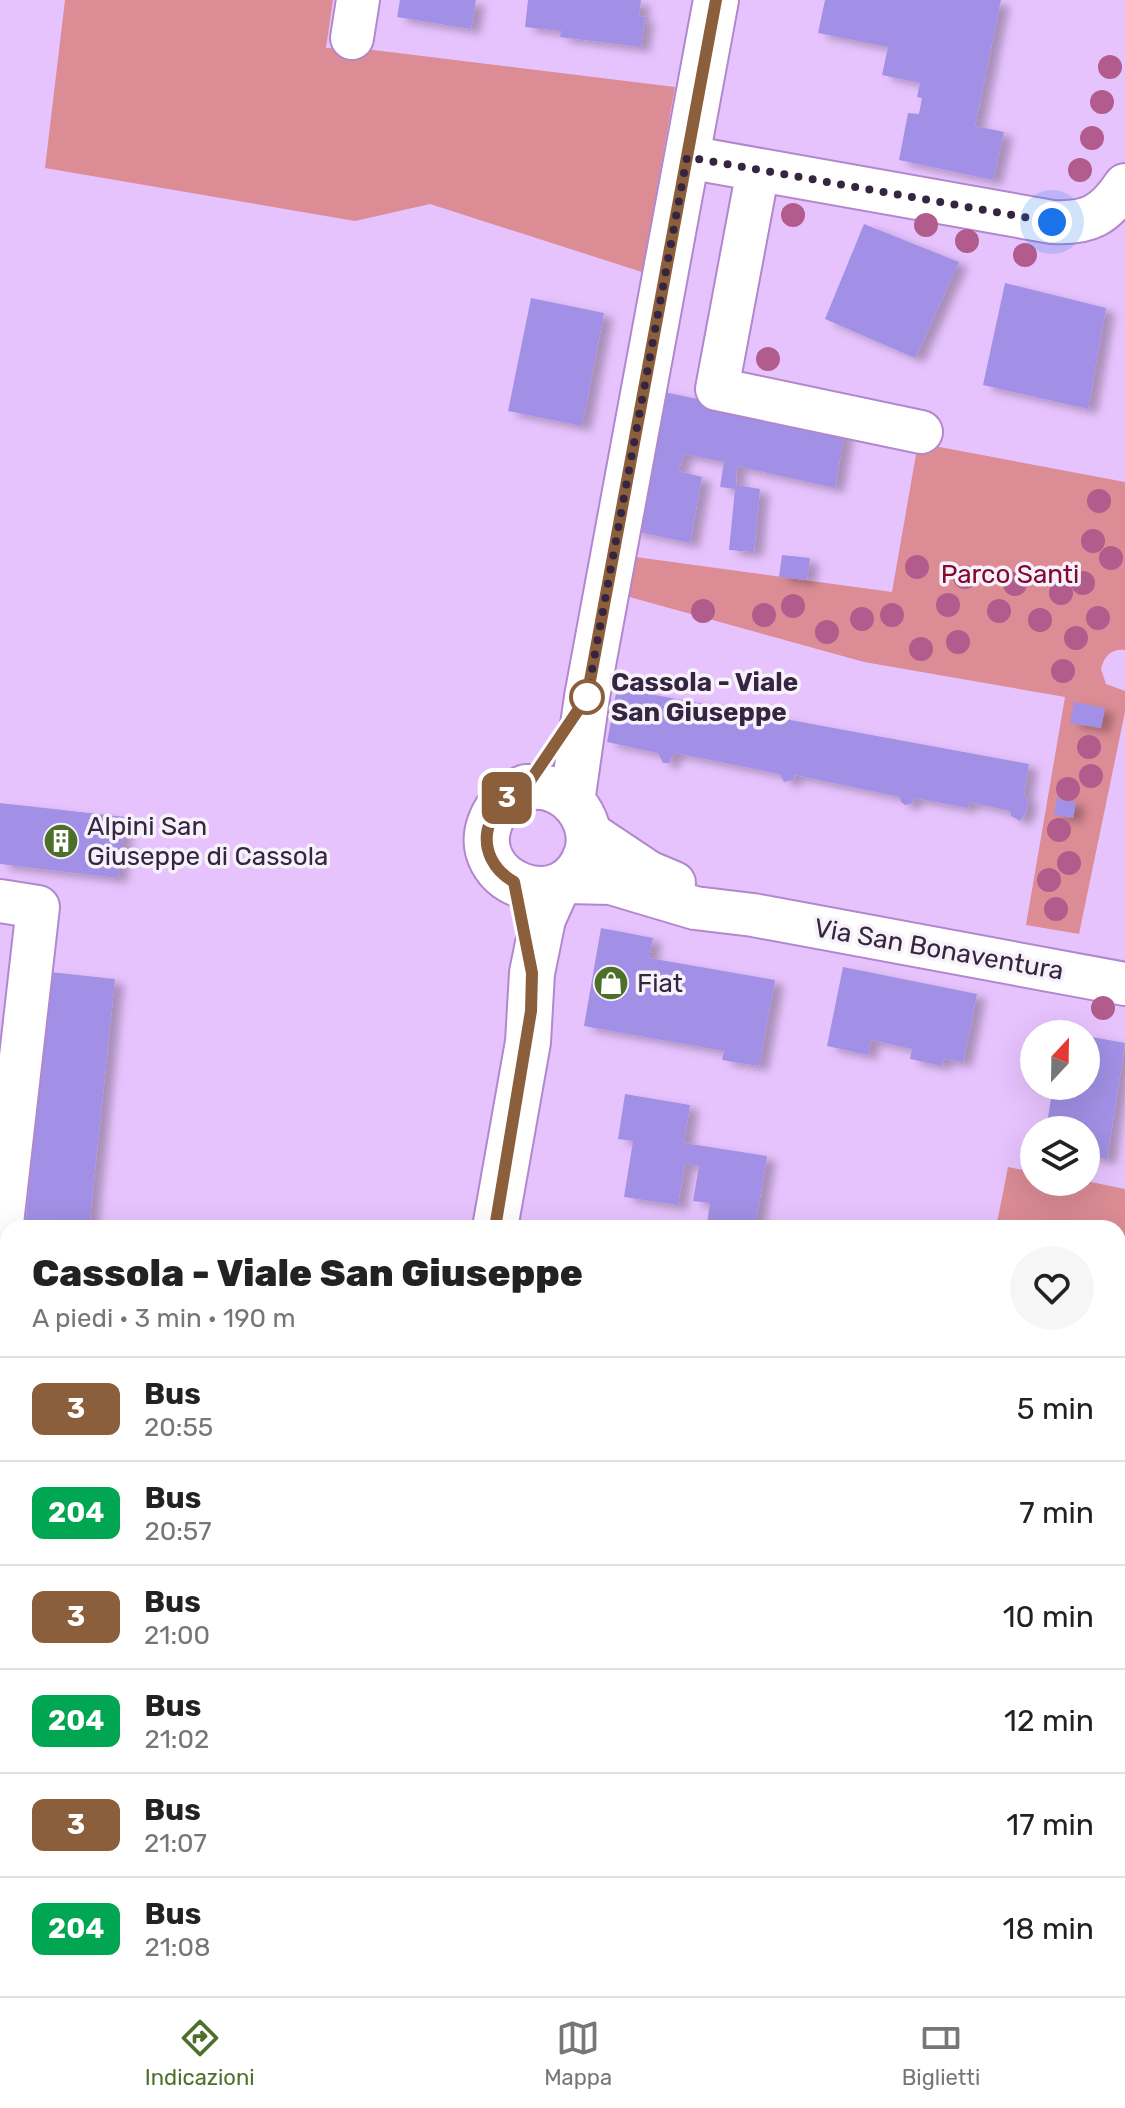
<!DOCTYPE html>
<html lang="it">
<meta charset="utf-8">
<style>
:root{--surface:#fff;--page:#f6f6f6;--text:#222;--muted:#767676;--line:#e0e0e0;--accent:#4c702a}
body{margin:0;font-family:Rubik,sans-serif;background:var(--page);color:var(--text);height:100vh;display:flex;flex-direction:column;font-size:30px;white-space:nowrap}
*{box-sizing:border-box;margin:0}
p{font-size:26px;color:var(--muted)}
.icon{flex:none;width:44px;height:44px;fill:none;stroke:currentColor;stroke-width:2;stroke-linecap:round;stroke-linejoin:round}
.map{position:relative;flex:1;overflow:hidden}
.details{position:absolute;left:0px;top:1220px;width:1126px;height:776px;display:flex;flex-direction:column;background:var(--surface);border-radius:24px 24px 0 0;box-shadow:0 8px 32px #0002}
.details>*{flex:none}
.badge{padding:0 16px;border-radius:12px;font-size:28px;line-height:52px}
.needle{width:52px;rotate:22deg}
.fabs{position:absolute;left:1020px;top:1020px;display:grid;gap:16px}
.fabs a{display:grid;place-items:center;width:80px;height:80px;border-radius:50%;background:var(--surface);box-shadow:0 8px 32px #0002;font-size:40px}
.you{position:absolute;width:40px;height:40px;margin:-20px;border:6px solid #fff;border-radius:50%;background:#1a73e8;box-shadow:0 0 0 12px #1a73e833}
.map>.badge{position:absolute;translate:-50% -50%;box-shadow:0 0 0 4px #fff}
.round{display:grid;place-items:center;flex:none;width:84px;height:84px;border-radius:42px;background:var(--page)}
.headline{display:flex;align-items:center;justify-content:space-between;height:136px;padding:0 32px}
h1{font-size:38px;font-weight:800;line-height:60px}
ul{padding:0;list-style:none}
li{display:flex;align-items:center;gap:24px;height:104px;padding:0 32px;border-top:2px solid var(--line)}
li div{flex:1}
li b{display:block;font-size:30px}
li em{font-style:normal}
li .badge{min-width:88px;font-weight:700;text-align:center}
.tabs{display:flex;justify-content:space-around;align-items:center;height:112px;border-top:2px solid var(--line);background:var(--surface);font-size:22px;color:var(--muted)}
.tabs a{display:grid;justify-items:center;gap:4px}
.tabs .current{color:var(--accent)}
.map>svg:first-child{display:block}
.green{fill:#db8c95}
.building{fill:#a190e5;filter:url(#shadow)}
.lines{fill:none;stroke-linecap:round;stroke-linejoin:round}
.minor-casing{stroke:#b287cc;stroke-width:46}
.major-casing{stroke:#b287cc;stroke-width:48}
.minor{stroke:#fff;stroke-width:42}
.major{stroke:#fff;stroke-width:44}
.tree{fill:#b15c8d}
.line-casing{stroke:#fff;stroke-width:18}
.line{stroke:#8b5e3c;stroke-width:12}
.walk{stroke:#362541;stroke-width:8;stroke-dasharray:0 14.4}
.stop-dot{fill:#fff;stroke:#8b5e3c;stroke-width:4}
.labels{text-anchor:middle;stroke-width:7;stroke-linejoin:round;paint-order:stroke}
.park-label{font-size:26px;fill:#850830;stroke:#f7f2fa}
.stop-label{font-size:26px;font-weight:bold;fill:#362541;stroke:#f7f2fa;text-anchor:start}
.poi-label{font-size:26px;fill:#362541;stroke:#f7f2fa;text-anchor:start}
.street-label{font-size:26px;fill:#362541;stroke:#f7f2fa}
</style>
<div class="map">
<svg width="1125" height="1996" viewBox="0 0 1125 1996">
<defs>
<filter id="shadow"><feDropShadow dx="9" dy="5" stdDeviation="4" flood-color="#0004"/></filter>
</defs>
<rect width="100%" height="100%" fill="#e7c3fe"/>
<path class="green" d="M 65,0 L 333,0 L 326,48 L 365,49 L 675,87 L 642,272 L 430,204 L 355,221 L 45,168 Z
M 918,443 L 1125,482 L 1125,650 C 1112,648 1104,656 1101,669 L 1106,684 L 1125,691 L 1125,712 L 1079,934 L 1026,925 L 1065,697 L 864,662 L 615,593 L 621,555 L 892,592 Z
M 1008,1167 L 1034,1172 L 1034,1182 L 1086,1181 L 1125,1189 L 1125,1304 L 1118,1303 L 1118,1228 L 996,1228 Z"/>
<path class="building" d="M 400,0 L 476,0 L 471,29 L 397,17 Z
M 528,0 L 641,0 L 639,16 L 645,17 L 641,47 L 560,37 L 561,31 L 525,27 Z
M 825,0 L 1001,0 L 975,126 L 1004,132 L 993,180 L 899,160 L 908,113 L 919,114 L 922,98 L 917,97 L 920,83 L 882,75 L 888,47 L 818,33 Z
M 864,224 L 959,262 L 915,358 L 825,319 Z
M 1005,283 L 1106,308 L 1088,409 L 983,385 Z
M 531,298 L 604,313 L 582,426 L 508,411 Z
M 659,391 L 845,430 L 835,488 L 737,466 L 736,485 L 760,489 L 754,552 L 729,550 L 735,489 L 720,487 L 724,462 L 684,454 L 678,471 L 702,477 L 690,543 L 630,530 Z
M 782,555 L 810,558 L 807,580 L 779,577 Z
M 617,688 L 1029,764 L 1024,794 L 1028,800 L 1026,813 L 1020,821 L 1011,816 L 1010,811 L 969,802 L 968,808 L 914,798 L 911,804 L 905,805 L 901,802 L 900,797 L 795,775 L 793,780 L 784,782 L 780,774 L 675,753 L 669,763 L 663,763 L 658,753 L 607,742 Z
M 1074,702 L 1105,708 L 1101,728 L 1070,723 Z
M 1057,798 L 1076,802 L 1073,818 L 1054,815 Z
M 0,803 L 125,817 L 118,878 L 0,864 Z
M 601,928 L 653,938 L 649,958 L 775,980 L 759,1066 L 722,1060 L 724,1051 L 584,1026 Z
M 843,967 L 977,994 L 963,1062 L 943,1059 L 942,1066 L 910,1059 L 912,1049 L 871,1040 L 868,1055 L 827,1046 Z
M 50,972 L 115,979 L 89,1228 L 25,1228 Z
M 1086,1036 L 1125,1043 L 1107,1159 L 1086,1155 L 1086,1130 L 1046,1130 L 1053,1086 L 1086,1086 Z
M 625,1094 L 690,1105 L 684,1143 L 767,1156 L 755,1228 L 707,1223 L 710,1203 L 693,1201 L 699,1166 L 685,1163 L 678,1205 L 624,1197 L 633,1141 L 618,1139 Z
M 0,1346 L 8,1347 L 8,1402 L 0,1401 Z
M 0,1911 L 7,1911 L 2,1967 L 0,1967 Z
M 1118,1923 L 1125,1924 L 1125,1986 L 1118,1984 Z
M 74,1988 L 154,1988 L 154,1996 L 73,1996 Z
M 208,1988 L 293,1988 L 292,1996 L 207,1996 Z
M 437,1988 L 528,1988 L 527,1996 L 436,1996 Z
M 557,1988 L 586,1988 L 627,1996 L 555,1996 Z"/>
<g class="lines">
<defs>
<path id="minor" d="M 352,38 L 358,0
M 687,157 L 1052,222 C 1089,224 1105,215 1125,185
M 758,170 L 717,389 L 921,432
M 588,832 L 648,872 L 674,883
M 567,882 L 611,883 L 695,908 L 753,915 L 1125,984
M 0,901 L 38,907 L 0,1241
M 1118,1813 L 1125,1817
M 0,1862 L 8,1862"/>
<path id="major" d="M 526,787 C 535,787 543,786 551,789 C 577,797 594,826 587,852 C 566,922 465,882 491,820 C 498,803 510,793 526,787 Z
M 572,802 L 587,697 L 716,0
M 495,1228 L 528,1042 L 532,973 L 543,919 L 557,888
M 0,1478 L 8,1480
M 366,1996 L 367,1988"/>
</defs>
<use href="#minor" class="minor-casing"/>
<use href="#major" class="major-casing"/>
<use href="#minor" class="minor"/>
<use href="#major" class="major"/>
</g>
<g class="tree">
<circle cx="1110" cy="67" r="12"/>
<circle cx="1102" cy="102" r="12"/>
<circle cx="1092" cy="138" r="12"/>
<circle cx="1080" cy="170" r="12"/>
<circle cx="793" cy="215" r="12"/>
<circle cx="926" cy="225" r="12"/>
<circle cx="967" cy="241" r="12"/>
<circle cx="1025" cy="255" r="12"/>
<circle cx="768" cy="359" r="12"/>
<circle cx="1099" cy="501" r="12"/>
<circle cx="1093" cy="541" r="12"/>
<circle cx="1111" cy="558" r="12"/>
<circle cx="917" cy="567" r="12"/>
<circle cx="965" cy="577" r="12"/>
<circle cx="1083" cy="583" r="12"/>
<circle cx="1015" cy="584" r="12"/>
<circle cx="1061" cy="593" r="12"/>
<circle cx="948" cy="605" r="12"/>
<circle cx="793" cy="606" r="12"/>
<circle cx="703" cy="611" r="12"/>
<circle cx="999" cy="611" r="12"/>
<circle cx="764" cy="615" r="12"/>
<circle cx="892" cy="615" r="12"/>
<circle cx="1098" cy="618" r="12"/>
<circle cx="862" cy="619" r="12"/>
<circle cx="1040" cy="620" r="12"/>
<circle cx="827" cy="632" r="12"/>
<circle cx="1076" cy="638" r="12"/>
<circle cx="958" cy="642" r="12"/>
<circle cx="921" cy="649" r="12"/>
<circle cx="1063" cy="671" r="12"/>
<circle cx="1089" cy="747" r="12"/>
<circle cx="1091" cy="776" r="12"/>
<circle cx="1068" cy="789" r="12"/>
<circle cx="1059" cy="830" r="12"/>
<circle cx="1069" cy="863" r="12"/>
<circle cx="1049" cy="880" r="12"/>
<circle cx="1056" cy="909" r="12"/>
<circle cx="1103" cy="1008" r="12"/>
</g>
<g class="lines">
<defs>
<path id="line" d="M 495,1228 L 531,1011 L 532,973 L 514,882 C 470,856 483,804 526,787 L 587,697 L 716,0"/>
</defs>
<use href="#line" class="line-casing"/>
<use href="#line" class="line"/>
<path class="walk" d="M 587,697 L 687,157 L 1052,222"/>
</g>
<defs>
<symbol id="building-disc" viewBox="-11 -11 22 22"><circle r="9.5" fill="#4c702a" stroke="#f7f2fa"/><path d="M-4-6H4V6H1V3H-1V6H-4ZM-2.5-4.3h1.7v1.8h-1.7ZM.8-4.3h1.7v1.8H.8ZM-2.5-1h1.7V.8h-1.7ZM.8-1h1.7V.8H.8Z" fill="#fff"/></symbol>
<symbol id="shop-disc" viewBox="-11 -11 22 22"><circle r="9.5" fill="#4c702a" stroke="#f7f2fa"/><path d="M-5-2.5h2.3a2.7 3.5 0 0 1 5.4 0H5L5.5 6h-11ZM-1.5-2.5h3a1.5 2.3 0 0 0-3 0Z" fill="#fff"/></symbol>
</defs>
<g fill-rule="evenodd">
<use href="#building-disc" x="41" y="821" width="40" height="40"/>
<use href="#shop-disc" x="591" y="963" width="40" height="40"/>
</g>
<circle class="stop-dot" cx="587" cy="697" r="16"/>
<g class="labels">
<g class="park-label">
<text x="1010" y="583">Parco Santi</text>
</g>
<g class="stop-label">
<text x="611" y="691">Cassola - Viale<tspan x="611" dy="30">San Giuseppe</tspan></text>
</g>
<g class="poi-label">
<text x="87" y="835">Alpini San<tspan x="87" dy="30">Giuseppe di Cassola</tspan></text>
<text x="637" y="992">Fiat</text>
</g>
<g class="street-label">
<text transform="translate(939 949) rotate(10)" y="9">Via San Bonaventura</text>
</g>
</g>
</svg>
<div class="fabs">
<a><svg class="needle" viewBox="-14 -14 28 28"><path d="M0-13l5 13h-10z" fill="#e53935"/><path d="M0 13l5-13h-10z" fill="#767676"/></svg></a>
<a><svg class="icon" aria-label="layers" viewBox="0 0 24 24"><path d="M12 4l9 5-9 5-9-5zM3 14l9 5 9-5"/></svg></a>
</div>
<div class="you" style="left:1052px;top:222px"></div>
<b class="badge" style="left:507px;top:798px;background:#8b5e3c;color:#fff">3</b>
<section class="details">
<div class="headline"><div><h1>Cassola - Viale San Giuseppe</h1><p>A piedi · 3 min · 190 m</p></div><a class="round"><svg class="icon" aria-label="heart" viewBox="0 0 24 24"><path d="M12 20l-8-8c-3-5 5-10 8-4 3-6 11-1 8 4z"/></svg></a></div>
<ul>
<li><span class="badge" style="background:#8b5e3c;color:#fff">3</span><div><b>Bus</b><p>20:55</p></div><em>5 min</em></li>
<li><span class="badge" style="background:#00a651;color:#fff">204</span><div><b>Bus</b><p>20:57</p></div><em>7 min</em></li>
<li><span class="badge" style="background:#8b5e3c;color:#fff">3</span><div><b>Bus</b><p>21:00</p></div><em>10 min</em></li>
<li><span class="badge" style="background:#00a651;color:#fff">204</span><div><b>Bus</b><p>21:02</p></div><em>12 min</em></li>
<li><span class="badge" style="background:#8b5e3c;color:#fff">3</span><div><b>Bus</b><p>21:07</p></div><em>17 min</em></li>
<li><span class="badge" style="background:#00a651;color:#fff">204</span><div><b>Bus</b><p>21:08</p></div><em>18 min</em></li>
</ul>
</section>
</div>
<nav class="tabs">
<a class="current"><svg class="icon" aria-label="directions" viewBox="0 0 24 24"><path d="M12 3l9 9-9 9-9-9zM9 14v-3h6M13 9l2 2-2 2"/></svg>Indicazioni</a>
<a><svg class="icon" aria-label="map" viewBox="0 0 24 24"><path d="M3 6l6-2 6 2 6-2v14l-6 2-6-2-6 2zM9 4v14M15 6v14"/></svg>Mappa</a>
<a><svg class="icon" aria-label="tickets" viewBox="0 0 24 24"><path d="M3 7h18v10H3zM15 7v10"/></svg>Biglietti</a>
</nav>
